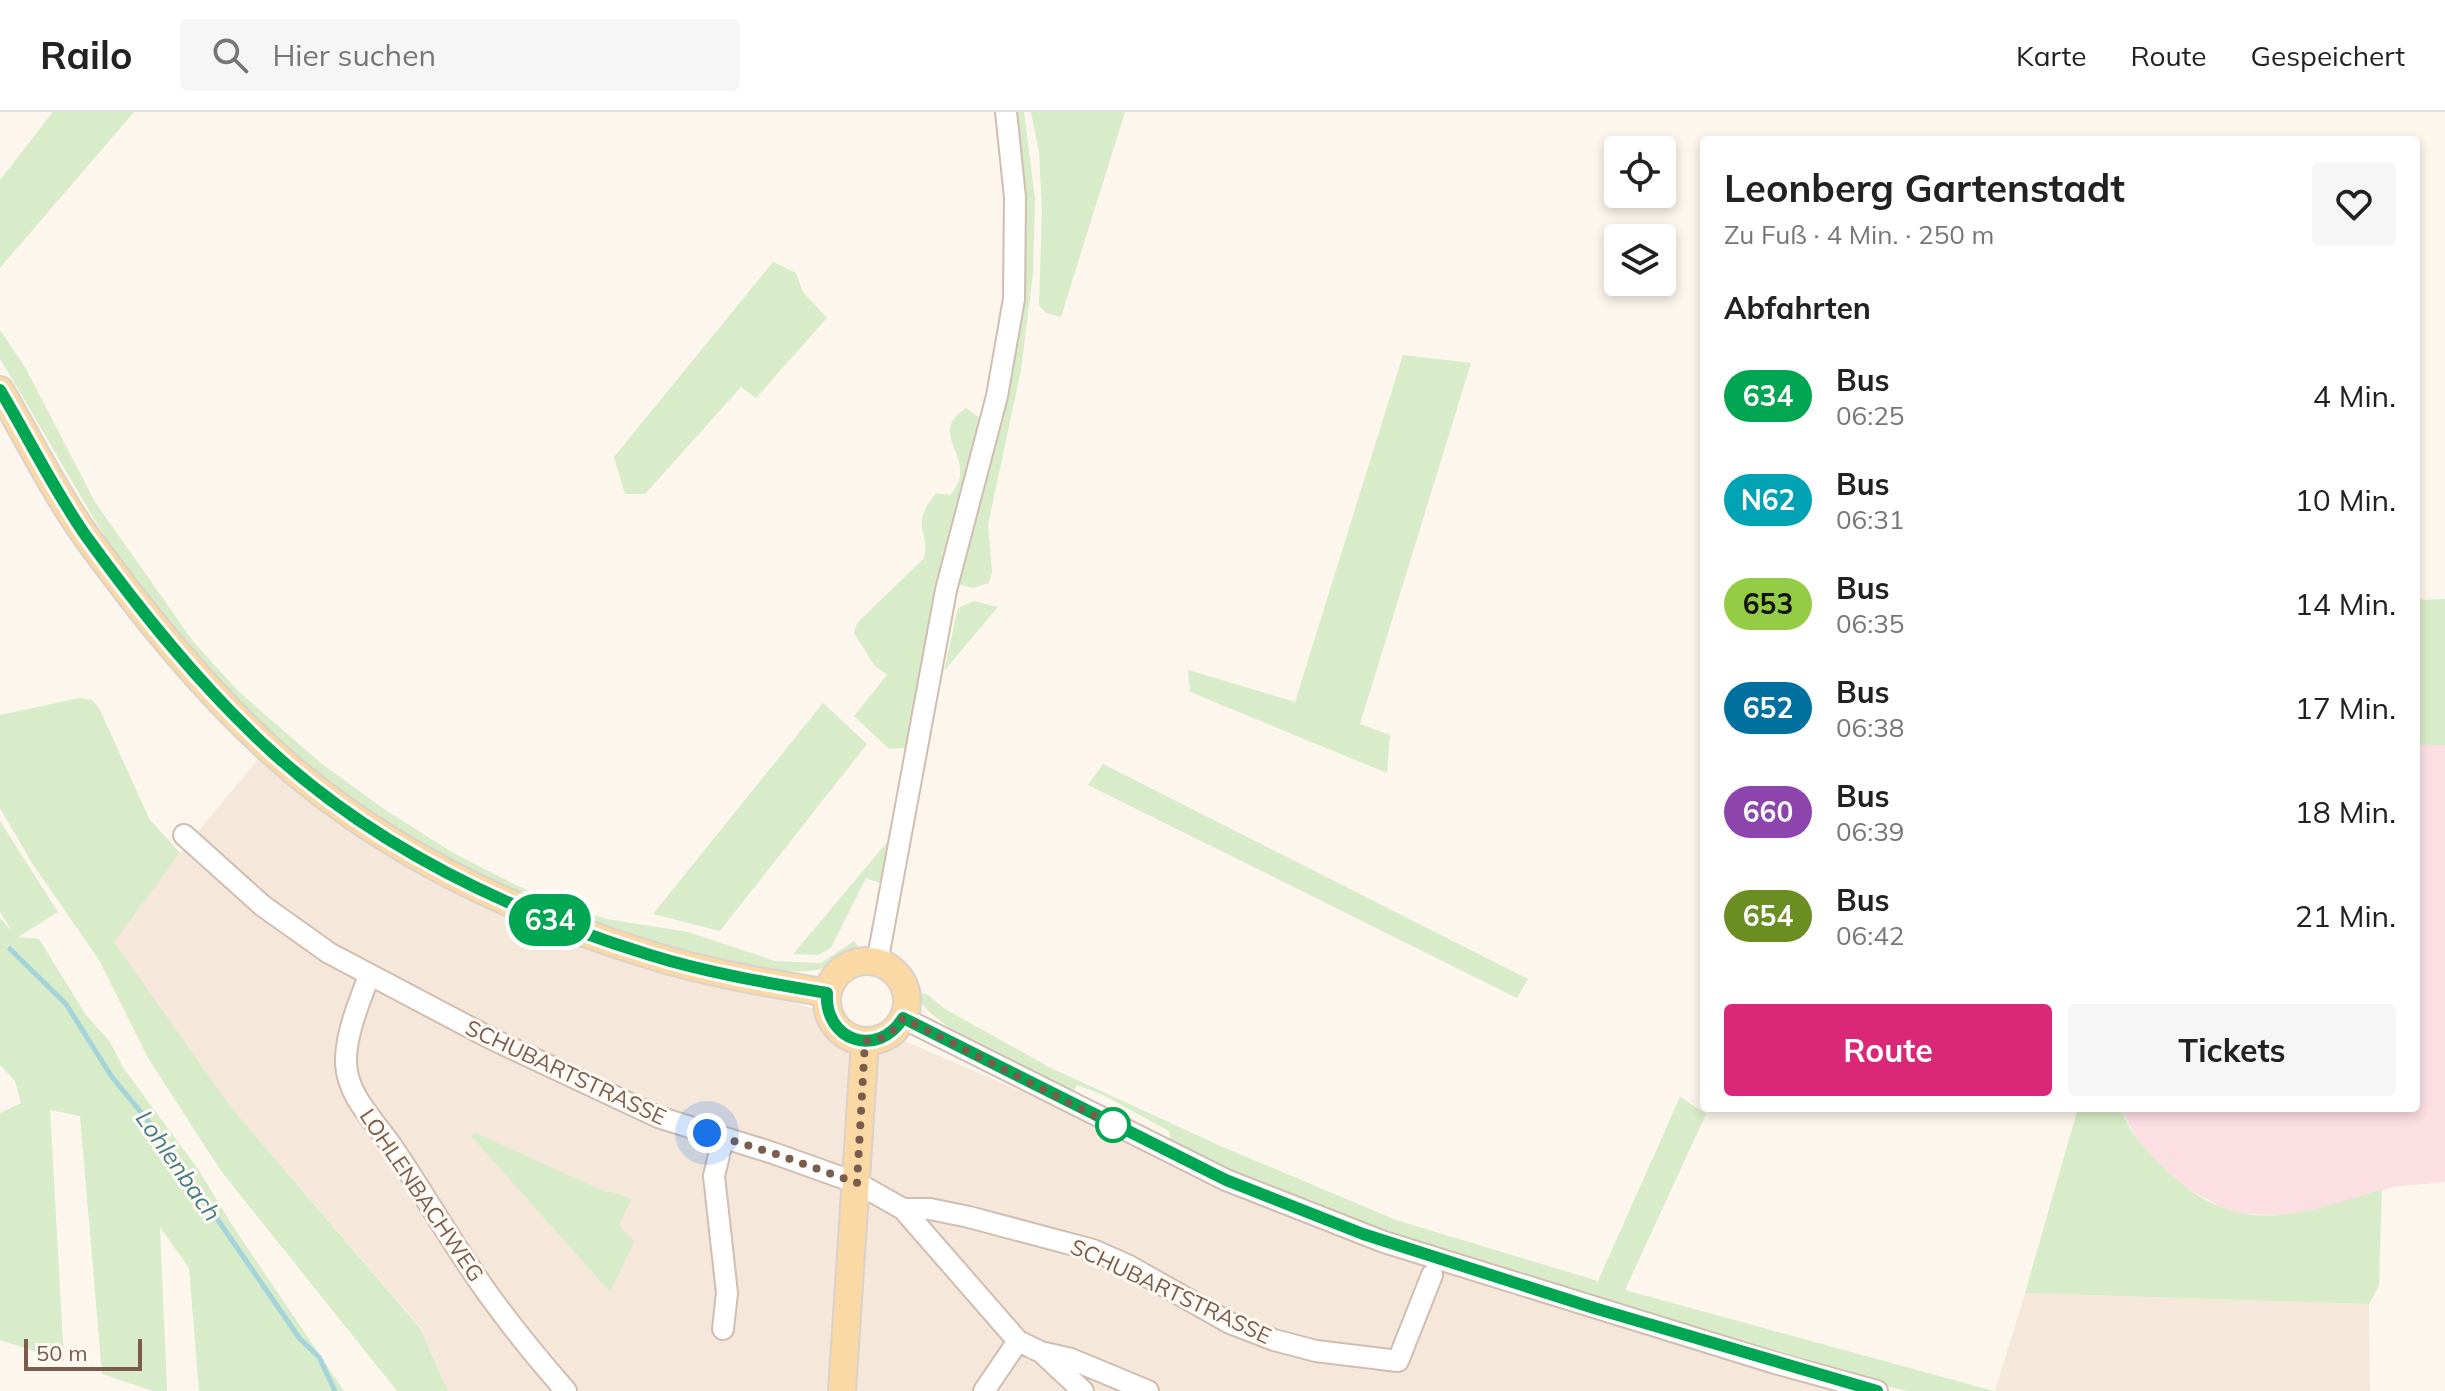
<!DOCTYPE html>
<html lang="de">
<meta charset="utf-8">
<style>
:root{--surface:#fff;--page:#f6f6f6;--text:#222;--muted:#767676;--line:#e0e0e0;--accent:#db2777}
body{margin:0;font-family:Mulish,sans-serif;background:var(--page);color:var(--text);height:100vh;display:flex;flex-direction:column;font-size:30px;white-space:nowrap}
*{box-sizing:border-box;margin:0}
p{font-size:26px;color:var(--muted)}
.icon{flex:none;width:44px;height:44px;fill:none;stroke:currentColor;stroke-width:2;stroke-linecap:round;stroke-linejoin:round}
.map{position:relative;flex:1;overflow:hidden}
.sheet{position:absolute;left:1700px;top:24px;width:720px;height:976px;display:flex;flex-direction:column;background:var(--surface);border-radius:8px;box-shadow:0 4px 12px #0003}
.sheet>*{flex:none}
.badge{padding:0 16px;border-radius:26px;font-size:28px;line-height:52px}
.buttons{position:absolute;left:1604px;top:24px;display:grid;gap:16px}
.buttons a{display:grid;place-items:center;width:72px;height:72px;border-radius:8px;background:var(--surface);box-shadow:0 4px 12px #0003;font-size:40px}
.scale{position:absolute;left:24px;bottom:20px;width:118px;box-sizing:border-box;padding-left:8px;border:4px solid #7a5c4d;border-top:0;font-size:22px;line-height:28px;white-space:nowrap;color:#7a5c4d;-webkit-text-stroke:6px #fffaf3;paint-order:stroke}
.you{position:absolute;width:40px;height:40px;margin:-20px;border:6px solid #fff;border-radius:50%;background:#1a73e8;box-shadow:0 0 0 12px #1a73e833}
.map>.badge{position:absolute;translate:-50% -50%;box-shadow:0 0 0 4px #fff}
h2{padding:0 24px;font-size:30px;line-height:72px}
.round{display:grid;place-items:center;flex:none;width:84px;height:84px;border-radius:8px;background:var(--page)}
.headline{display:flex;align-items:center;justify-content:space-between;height:136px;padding:0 24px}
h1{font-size:38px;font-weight:700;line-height:60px}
.primary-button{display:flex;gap:16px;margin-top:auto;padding:16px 24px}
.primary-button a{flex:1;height:92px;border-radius:8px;background:var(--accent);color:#fff;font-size:32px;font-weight:700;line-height:92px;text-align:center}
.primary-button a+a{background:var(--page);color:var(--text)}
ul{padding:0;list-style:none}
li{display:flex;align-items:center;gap:24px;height:104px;padding:0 24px}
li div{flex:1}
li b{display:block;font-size:30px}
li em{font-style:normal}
li .badge{min-width:88px;font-weight:700;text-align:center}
header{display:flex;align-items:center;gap:48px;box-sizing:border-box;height:112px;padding:0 40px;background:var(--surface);border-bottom:2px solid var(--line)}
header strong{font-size:38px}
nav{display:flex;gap:44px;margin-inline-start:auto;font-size:28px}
.search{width:560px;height:72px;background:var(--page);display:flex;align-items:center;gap:20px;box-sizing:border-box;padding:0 28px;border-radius:8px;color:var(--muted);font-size:30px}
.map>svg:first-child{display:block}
.residential{fill:#f5e8da}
.medical{fill:#fbdfe3}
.green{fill:#d8ecc9}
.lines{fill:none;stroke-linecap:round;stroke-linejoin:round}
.stream{stroke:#a5d3da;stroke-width:5}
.minor-casing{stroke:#d1beb0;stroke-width:24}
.major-casing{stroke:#dad1cd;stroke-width:30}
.minor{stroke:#fff;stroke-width:20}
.major{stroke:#fbd9a5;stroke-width:26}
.line-casing{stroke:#fff;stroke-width:18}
.line{stroke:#00a651;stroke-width:12}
.walk{stroke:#7a5c4d;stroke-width:8;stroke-dasharray:0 14.4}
.stop-dot{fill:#fff;stroke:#00a651;stroke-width:4}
.labels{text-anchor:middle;stroke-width:6;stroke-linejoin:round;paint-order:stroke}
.street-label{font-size:22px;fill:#7a5c4d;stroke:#fffaf3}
.water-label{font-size:24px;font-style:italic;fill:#437c86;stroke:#fffaf3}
</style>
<header>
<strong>Railo</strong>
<div class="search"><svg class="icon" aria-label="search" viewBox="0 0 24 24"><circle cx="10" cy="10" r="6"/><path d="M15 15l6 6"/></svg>Hier suchen</div>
<nav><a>Karte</a><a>Route</a><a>Gespeichert</a></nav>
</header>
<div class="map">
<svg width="2445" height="1279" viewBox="0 0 2445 1279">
<rect width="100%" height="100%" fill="#fdf6ec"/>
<path class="residential" d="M 260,645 L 523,810 L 682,867 L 753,880 L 805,894 L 907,930 L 1213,1062 L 1520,1182 L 1839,1279 L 448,1279 L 420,1215 L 231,995 L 113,829 L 180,741 Z
M 2025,1181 L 2369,1192 L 2370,1279 L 1995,1279 Z"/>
<path class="medical" d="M 2416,510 L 2445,518 L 2445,1070 L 2393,1075 L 2313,1100 L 2285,1103 L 2243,1102 L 2223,1096 L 2183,1074 L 2144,1038 L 2120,996 L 2416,996 Z"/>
<path class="green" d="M 53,0 L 134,0 L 0,156 L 0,68 Z
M 1014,0 L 1024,0 L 1035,87 L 1033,162 L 1021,258 L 988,413 L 992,460 L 989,471 L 973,476 L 957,472 L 1023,86 L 1020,34 Z
M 1031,0 L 1125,0 L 1061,205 L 1046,201 L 1039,193 L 1042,98 L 1039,40 Z
M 773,150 L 796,161 L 803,180 L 827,206 L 756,286 L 741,275 L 645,382 L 625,382 L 614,345 Z
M 0,218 L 25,255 L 95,390 L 193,529 L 238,579 L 322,652 L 384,697 L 450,739 L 516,773 L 558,791 L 607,807 L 688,820 L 775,849 L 821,851 L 854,829 L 858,834 C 824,879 744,853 698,841 C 636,825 572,808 514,782 C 424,741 328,681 257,611 C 242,596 227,579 212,563 C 197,547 180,531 167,514 C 102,431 55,336 0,247 Z
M 1403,243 L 1471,251 L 1360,612 L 1390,623 L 1387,661 L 1190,580 L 1188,558 L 1295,590 Z
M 966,296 L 983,308 L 937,475 L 905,636 L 889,637 L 854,604 L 887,563 L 874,553 L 854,521 L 857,511 L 924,446 C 930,415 909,416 936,381 L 950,383 C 983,347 923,324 966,296 Z
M 2416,485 L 2424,488 L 2445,487 L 2445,633 L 2416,633 Z
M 974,489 L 998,495 L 944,559 L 958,496 Z
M 79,586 L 92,588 L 99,596 L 150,708 L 180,741 L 114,830 L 231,995 L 420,1216 L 448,1279 L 397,1279 L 221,1059 L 148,946 L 99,848 L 32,751 L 0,696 L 0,603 Z
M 823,591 L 867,632 L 720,819 L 653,802 Z
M 1103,652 L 1528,867 L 1517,886 L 1088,673 Z
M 0,709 L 58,800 L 18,825 L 39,827 L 86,903 L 110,930 L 124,957 L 198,1057 L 232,1113 L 344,1279 L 199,1279 L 189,1156 L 160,1115 L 167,1279 L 153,1279 L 102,1262 L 80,1004 L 50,998 L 64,1249 L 0,1228 L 0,1001 L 21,991 L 15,969 L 0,953 L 0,806 L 12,819 L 0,800 Z
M 889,728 L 880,771 L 866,766 L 831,836 L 818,843 L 793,842 Z
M 916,882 L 927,882 L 945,897 L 1051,956 L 1223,1035 L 1396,1108 L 1598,1169 L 1680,985 L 1706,1002 L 1625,1178 L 1994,1279 L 1907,1279 L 1891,1275 L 1490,1157 L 1303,1092 L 1183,1036 L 1170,1028 L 1169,1019 L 1103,983 L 1077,973 L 1072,983 C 1037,964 929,916 916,882 Z
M 2078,996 L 2120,996 C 2131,1022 2147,1041 2168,1060 C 2239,1127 2300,1103 2382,1077 L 2379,1174 L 2369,1192 L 2025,1181 Z
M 476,1021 L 603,1079 L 616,1081 L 631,1087 L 619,1113 L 634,1130 L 610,1180 L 471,1024 Z"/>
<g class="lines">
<path class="stream" d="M 10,837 L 66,892 L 112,965 L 158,1021 L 300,1227 L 319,1245 L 335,1279"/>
<defs>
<path id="minor" d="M 184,723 L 263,794 L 329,841 L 490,926 L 658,1005 L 773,1041 L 857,1071 L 903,1097 L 930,1097 L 969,1105 L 1093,1138 L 1129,1154 L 1230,1211 L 1274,1228 L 1316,1239 L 1398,1249 L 1432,1163
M 877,851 L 946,478 L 997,284 L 1014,187 L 1015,85 L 1006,0
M 369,864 C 359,891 345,923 346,952 C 348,986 376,1010 393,1036 C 425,1083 453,1133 486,1179 C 511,1214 538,1247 566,1279
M 903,906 L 1226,1068 L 1384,1130 L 1775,1251 L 1877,1279
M 903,1097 L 1018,1229 L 1041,1240 L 1083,1279
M 723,1217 L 727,1181 L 714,1064 L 723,1026
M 1045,1241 L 1071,1247 L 1148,1279
M 984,1279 L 1018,1229"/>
<path id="major" d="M 0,278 C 28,326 54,379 86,424 C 141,500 201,575 271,639 C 378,737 513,801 650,843 C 708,861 768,871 827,881
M827 889a40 40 0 1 1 80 0a40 40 0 1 1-80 0Z
M 842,1279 L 865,929"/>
</defs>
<use href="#minor" class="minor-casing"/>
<use href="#major" class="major-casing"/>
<use href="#minor" class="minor"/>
<use href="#major" class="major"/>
</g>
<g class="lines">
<defs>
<path id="line" d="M 0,278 C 28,325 55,380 86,424 C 141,500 201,575 271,639 C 378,737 513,801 650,843 C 708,861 768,871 827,881 C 824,929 878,947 903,906 L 1226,1068 L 1363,1122 L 1594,1196 L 1877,1279"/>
</defs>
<use href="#line" class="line-casing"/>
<use href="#line" class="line"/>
<path class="walk" d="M 707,1021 L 773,1041 L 857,1071 L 865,929 C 883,928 894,921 903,906 L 1113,1013"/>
</g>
<circle class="stop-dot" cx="1113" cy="1013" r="16"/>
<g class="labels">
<g class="street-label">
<text transform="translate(566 960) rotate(25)" y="8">SCHUBARTSTRASSE</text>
<text transform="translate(422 1083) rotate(56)" y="8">LOHLENBACHWEG</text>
<text transform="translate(1171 1179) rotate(25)" y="8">SCHUBARTSTRASSE</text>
</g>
<g class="water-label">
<text transform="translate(178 1054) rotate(55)" y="8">Lohlenbach</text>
</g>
</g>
</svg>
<div class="buttons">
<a><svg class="icon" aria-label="locate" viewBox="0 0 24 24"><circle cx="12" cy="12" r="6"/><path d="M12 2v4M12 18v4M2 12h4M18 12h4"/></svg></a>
<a><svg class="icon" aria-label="layers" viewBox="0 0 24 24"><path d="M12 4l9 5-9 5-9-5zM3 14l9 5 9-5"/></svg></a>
</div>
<div class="scale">50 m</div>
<div class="you" style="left:707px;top:1021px"></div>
<b class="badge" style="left:550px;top:808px;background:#00a651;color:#fff">634</b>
<section class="sheet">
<div class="headline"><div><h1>Leonberg Gartenstadt</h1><p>Zu Fuß · 4 Min. · 250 m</p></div><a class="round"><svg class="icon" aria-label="heart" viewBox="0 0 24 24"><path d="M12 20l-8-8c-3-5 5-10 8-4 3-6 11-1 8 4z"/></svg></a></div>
<h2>Abfahrten</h2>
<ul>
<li><span class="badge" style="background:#00a651;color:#fff">634</span><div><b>Bus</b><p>06:25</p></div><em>4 Min.</em></li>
<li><span class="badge" style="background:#00a3b4;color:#fff">N62</span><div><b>Bus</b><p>06:31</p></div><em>10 Min.</em></li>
<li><span class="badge" style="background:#95cc45;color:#111">653</span><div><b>Bus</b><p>06:35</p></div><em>14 Min.</em></li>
<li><span class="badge" style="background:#00719f;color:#fff">652</span><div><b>Bus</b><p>06:38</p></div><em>17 Min.</em></li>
<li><span class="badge" style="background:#8e44ad;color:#fff">660</span><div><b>Bus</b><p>06:39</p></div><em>18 Min.</em></li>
<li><span class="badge" style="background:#6b8e23;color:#fff">654</span><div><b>Bus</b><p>06:42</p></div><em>21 Min.</em></li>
</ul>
<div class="primary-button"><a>Route</a><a>Tickets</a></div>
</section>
</div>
